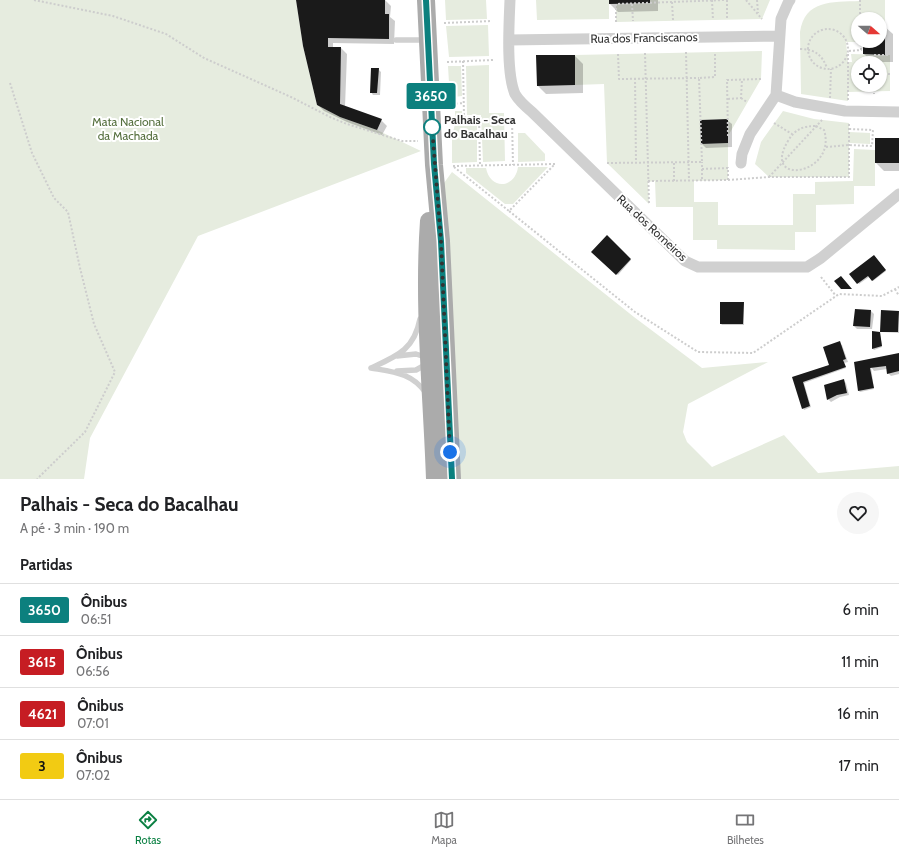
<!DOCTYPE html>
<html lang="pt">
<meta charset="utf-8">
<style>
:root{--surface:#fff;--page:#f6f6f6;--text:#202124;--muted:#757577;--line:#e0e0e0;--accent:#0b8043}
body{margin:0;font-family:Cabin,sans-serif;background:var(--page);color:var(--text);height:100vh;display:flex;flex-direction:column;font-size:15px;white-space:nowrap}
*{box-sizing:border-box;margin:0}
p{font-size:13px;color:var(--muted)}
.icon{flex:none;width:22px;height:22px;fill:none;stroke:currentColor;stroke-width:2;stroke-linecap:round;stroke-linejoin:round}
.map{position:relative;height:479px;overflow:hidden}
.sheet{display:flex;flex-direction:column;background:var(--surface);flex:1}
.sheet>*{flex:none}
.badge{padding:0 8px;border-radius:3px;font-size:14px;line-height:26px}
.needle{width:26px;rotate:110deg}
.buttons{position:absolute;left:851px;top:12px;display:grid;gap:8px}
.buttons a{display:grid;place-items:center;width:36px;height:36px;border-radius:50%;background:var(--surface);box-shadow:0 1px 3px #0004;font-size:20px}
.you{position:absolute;width:20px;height:20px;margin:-10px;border:3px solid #fff;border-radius:50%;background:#1a73e8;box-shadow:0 0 0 6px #1a73e833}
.map>.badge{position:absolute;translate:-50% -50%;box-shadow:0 0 0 2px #fff}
h2{padding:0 20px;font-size:15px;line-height:36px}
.round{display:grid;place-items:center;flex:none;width:42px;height:42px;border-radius:21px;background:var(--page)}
.overview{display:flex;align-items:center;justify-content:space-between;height:68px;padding:0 20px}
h1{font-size:19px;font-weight:700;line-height:30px}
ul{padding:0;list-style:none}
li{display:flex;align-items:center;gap:12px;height:52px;padding:0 20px;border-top:1px solid var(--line)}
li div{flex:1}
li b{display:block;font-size:15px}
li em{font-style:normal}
li .badge{min-width:44px;font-weight:700;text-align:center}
.tabs{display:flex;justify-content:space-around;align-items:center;height:56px;border-top:1px solid var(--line);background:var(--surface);font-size:11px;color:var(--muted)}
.tabs a{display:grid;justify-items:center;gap:2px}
.tabs .current{color:var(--accent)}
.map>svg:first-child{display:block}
.green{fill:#e6ecdf;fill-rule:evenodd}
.shadow{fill:#0003}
.building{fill:#1a1a1a}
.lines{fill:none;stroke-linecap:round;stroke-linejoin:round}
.path{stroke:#cdcdcd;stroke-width:2;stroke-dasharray:2 2;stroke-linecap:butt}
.lane{stroke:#d0d0d0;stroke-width:5.5}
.street{stroke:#d0d0d0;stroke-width:11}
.primary{stroke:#ababab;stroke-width:18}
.line-casing{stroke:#fff;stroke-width:9}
.line{stroke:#0c807e;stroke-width:6}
.walk{stroke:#333;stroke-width:4;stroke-dasharray:0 7.2}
.stop-dot{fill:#fff;stroke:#0c807e;stroke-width:2}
.labels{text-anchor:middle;stroke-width:4;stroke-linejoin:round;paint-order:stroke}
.street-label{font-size:12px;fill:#333;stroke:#fff}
.stop-label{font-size:12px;font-weight:bold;fill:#333;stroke:#fff;text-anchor:start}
.park-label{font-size:12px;fill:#56703f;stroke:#fff}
</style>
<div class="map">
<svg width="899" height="479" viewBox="0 0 899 479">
<rect width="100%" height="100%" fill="#fff"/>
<path class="green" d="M 0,0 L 296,0 L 303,46 L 317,105 L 340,117 L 377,130 L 421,151 L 198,236 L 90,438 L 84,479 L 0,479 Z
M 445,0 L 486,0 L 487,19 L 446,20 Z
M 536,0 L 609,0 L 609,19 L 537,20 Z
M 650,0 L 770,0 L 762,19 L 616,22 L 616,4 L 650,3 Z
M 860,0 L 885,0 L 885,25 L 880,25 L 880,19 L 864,19 L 863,17 L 858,19 L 858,41 L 861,42 L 846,42 L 848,62 L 852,62 L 851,54 L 890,55 L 890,91 L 848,92 L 848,101 L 801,94 L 800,32 C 805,0 831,2 860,1 ZM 858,63 L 880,63 L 880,85 L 858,85 Z
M 488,25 L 489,56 L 449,57 L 446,26 Z
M 762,51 L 761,79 L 728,136 L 728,119 L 700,120 L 701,144 L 728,143 L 728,180 L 694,181 L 694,202 L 718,202 L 718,225 L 793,225 L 793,194 L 815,194 L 815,182 L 853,181 L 854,149 L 875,150 L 875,186 L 854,186 L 854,204 L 816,205 L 816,232 L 795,232 L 795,250 L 717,249 L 717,240 L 693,240 L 693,207 L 656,207 L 655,181 L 648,182 L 649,204 L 607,163 L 604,84 L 575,85 L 575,55 Z
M 489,65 L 489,113 L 504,113 L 505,161 L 483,162 L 481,115 L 467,115 L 466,66 Z
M 448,66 L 461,66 L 462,96 L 454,97 L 453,89 L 449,83 Z
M 455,111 L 462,111 L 462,120 L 477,120 L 477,162 L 452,163 L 452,136 L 455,124 Z
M 783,111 L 814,119 L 849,123 L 849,132 L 870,133 L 870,144 L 849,143 L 849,177 L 769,177 L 755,164 L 761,142 Z
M 518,133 L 525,133 L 545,154 L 545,161 L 518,162 Z
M 518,167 L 548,167 L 513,204 L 505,204 L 466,173 L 466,168 L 486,168 C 490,190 515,189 518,167 Z
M 452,172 L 634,317 L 702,368 L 768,362 L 688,404 L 683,432 L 687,442 L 712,467 L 784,435 L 818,473 L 899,466 L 899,479 L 456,479 L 444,183 Z"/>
<path class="shadow" d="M 297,0 L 385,0 L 391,6 L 390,17 L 395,21 L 394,44 L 333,43 L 333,48 L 341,48 L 347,54 L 345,107 L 381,120 L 387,126 L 382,135 L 347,122 L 324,111 L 318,105 Z
M 610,0 L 658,0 L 658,11 L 618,12 L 610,4 Z
M 880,26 L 884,26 L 893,34 L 893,62 L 872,62 L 864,54 L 864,41 L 880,41 Z
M 575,56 L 583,64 L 583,93 L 546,94 L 538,86 Z
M 378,69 L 381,72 L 380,95 L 373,95 L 371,92 Z
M 727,120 L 732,124 L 732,147 L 706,148 L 702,144 Z
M 899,139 L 899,171 L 884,171 L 876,163 Z
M 607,237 L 631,260 L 618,275 L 593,252 Z
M 874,256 L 886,271 L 873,281 L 869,277 L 859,284 L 851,274 Z
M 743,303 L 744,304 L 744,325 L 722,325 L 721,324 Z
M 856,310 L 871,311 L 874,314 L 872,329 L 857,329 L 854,326 Z
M 898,312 L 899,333 L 882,332 L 881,331 Z
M 880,333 L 882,347 L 874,350 L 873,349 Z
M 839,343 L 842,345 L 848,362 L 844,363 L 846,368 L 804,383 L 811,407 L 804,410 L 794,377 L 830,365 Z
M 899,354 L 899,374 L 891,376 L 888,373 L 887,369 L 874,371 L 871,367 L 874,389 L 860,392 L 859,391 L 855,363 Z
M 843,380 L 846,383 L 849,395 L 840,397 L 831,402 L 828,399 Z"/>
<path class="building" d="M 296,0 L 385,0 L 385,14 L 389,14 L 389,39 L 328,38 L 328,47 L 341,47 L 340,104 L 382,119 L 377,130 L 340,117 L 317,105 L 303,46 Z
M 609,0 L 650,0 L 650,3 L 609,4 Z
M 880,25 L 885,25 L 885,55 L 863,54 L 863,41 L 880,41 Z
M 536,55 L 575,55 L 575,85 L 537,86 Z
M 371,68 L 379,68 L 377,93 L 370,93 Z
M 728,119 L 728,143 L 701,144 L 700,120 Z
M 875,138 L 899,138 L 899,163 L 875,163 Z
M 607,235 L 631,259 L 616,275 L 591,252 Z
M 874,255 L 886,270 L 872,281 L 868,276 L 857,284 L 849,274 Z
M 841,276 L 852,289 L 841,289 L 834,281 Z
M 720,302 L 744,302 L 743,324 L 720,324 Z
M 855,309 L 871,310 L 870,327 L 853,326 Z
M 881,310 L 899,311 L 898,332 L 880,332 Z
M 872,331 L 880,332 L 882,346 L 872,349 Z
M 840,341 L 846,359 L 843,360 L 846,367 L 803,382 L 810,406 L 802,409 L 792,377 L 829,365 L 823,347 Z
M 899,353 L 899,371 L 887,374 L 886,366 L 870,368 L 874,388 L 858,391 L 854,362 Z
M 844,379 L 847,393 L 837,395 L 827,400 L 824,385 Z"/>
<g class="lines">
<path class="path" d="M 34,0 L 113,16 L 166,34 L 204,58 L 291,97 L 332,118 L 347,124 L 402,141 L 418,141
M 712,0 L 713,20
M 727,0 L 727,20
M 746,0 L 762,19
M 757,0 L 758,13
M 860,0 L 860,19
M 672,2 L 673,20
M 632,4 L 633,21
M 616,22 L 616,4 L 725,0
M 444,23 L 492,21
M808 49a20 20 0 1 1 40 0a20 20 0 1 1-40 0Z
M 800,49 C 815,49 822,55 827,68
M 849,51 L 861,50 L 861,41
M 686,52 L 689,181
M 645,53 L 649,204
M 618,54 L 619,79 L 699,78
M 848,54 L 848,100
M 463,61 L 464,117 L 479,117 L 480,165
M 447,62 L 493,60
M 874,63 L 874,55 L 890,55
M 880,74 L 890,74
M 635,78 L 636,163
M 10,83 L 32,153 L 54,198 L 68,212 L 80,268 L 94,324 L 115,372 L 85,432 L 37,479
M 874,85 L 874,94
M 741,98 L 747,102
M 830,98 L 831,69
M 728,99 L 741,98 L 742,79
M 452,104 L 464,103
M 512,120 L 513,165
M 774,123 L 792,134
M 816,126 L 824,130 C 838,175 760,187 788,141 C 795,129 803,126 816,126 Z
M 728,136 L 727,80 L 761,79
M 826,147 L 849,145 L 872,146 L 873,130 L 849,129
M 607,163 L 702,162 L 699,78 L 715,77 L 715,52
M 453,166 L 555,164 L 509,211 L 635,312 L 698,352 L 753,353 L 839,294 L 882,296 L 899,287
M 454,167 L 509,211
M 702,169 L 702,181
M 769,177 L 822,120
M 728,180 L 769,177 L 849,177 L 849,123
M 648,181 L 728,180 L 728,168 L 702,169 L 702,162
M 674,181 L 674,162
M 821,277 L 836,296
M 895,289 L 899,296"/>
<path class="lane" d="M 396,40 L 426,40
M 397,356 L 416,354 L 425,357
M 371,368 C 397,356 414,350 420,319
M 371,368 C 394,372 412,373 426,393
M 397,371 L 416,370 L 425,365"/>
<path class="street" d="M 510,0 C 509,24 506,73 515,94 C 519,101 526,107 532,112 L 685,261 L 698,267 L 807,267 L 821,258 L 899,194
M 509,40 L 779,36
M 776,95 L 795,102 L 845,111 L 899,112
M 741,163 L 742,154 L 750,134 L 776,95 L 781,19 L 788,3 L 790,0"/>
<path class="primary" d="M 426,0 L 434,165 L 441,241 L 452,479
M 429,221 C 423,307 432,393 435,479"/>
</g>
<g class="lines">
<defs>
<path id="line" d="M 426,0 L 434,164 L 441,241 L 452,479"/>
</defs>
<use href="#line" class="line-casing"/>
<use href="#line" class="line"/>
<path class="walk" d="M 432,127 L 441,241 L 450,452"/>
</g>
<circle class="stop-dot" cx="432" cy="127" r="8"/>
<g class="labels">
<g class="street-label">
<text transform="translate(644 38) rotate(-1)" y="4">Rua dos Franciscanos</text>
<text transform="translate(652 228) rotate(43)" y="4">Rua dos Romeiros</text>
</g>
<g class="stop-label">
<text x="444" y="124">Palhais - Seca<tspan x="444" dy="14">do Bacalhau</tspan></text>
</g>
<g class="park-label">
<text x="128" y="126">Mata Nacional<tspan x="128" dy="14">da Machada</tspan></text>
</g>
</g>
</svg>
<div class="buttons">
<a><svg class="needle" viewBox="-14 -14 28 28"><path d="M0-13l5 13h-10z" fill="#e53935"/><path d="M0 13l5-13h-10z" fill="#757577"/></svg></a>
<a><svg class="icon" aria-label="locate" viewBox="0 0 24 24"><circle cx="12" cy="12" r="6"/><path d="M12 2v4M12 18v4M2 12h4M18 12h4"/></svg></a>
</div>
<div class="you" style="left:450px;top:452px"></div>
<b class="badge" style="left:431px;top:96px;background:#0c807e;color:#fff">3650</b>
</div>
<section class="sheet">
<div class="overview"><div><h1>Palhais - Seca do Bacalhau</h1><p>A pé · 3 min · 190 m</p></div><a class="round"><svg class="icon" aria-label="heart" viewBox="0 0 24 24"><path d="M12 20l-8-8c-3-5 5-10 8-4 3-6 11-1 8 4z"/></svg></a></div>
<h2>Partidas</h2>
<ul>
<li><span class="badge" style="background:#0c807e;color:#fff">3650</span><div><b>Ônibus</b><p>06:51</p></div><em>6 min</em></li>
<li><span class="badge" style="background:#c61d23;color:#fff">3615</span><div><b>Ônibus</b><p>06:56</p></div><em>11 min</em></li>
<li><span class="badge" style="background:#c61d23;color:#fff">4621</span><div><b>Ônibus</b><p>07:01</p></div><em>16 min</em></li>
<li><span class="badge" style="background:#f2cb13;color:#111">3</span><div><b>Ônibus</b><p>07:02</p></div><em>17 min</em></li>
</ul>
</section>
<nav class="tabs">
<a class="current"><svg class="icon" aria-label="directions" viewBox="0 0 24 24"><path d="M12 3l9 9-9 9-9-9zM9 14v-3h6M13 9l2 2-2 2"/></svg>Rotas</a>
<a><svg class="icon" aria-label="map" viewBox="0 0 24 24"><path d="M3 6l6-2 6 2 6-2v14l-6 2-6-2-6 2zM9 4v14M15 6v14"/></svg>Mapa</a>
<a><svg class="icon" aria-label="tickets" viewBox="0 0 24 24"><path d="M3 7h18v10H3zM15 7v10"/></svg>Bilhetes</a>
</nav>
